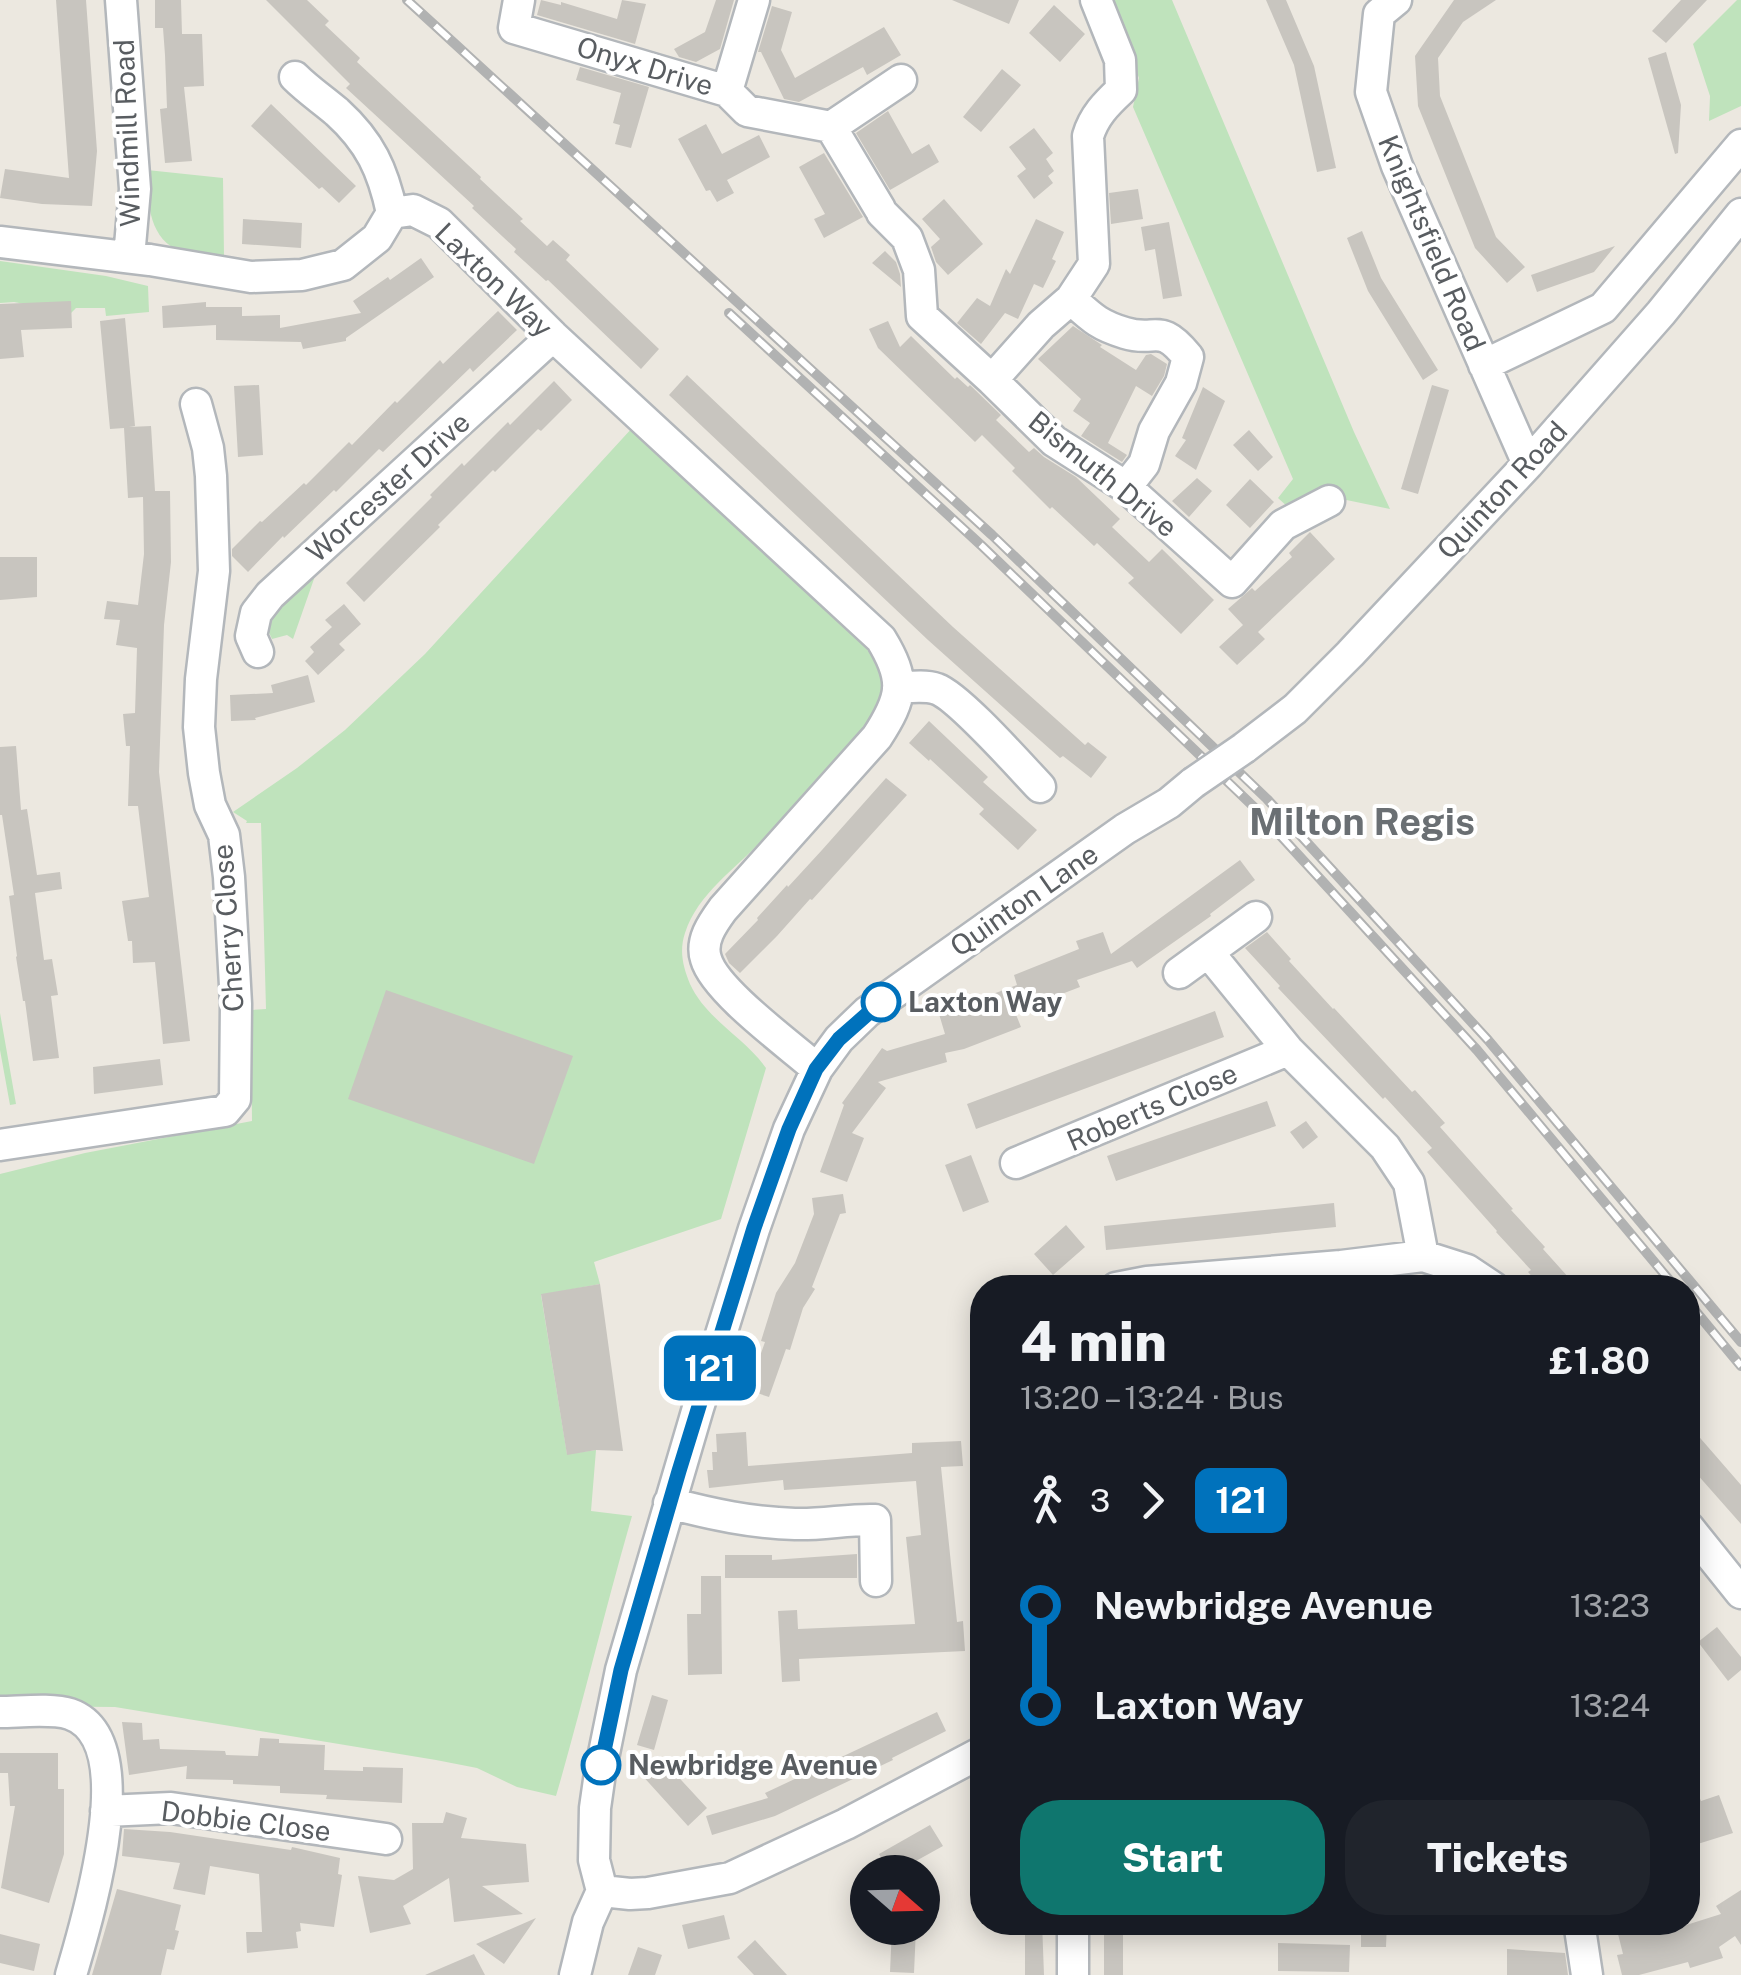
<!DOCTYPE html>
<meta charset="utf-8">
<style>
:root{--surface:#171b24;--page:#20242c;--text:#f1f3f6;--muted:#9ea1a6;--accent:#0f766e}
body{margin:0;font-family:"Public Sans",sans-serif;background:var(--page);color:var(--text);height:100vh;display:flex;flex-direction:column;font-size:38px;white-space:nowrap}
*{box-sizing:border-box;margin:0}
p{font-size:32px;color:var(--muted)}
.icon{flex:none;width:55px;height:55px;fill:none;stroke:currentColor;stroke-width:2;stroke-linecap:round;stroke-linejoin:round}
.map{position:relative;flex:1;overflow:hidden}
.side{position:absolute;left:970px;top:1275px;width:730px;height:660px;display:flex;flex-direction:column;background:var(--surface);border-radius:40px;box-shadow:0 5px 25px #0003}
.side>*{flex:none}
.badge{padding:0 20px;border-radius:15px;font-size:35px;line-height:65px}
.needle{width:65px;rotate:110deg}
.controls{position:absolute;left:850px;top:1855px;display:grid;gap:20px}
.controls a{display:grid;place-items:center;width:90px;height:90px;border-radius:50%;background:var(--surface);box-shadow:0 5px 25px #0003;font-size:50px}
.map>.badge{position:absolute;translate:-50% -50%;box-shadow:0 0 0 5px #fff}
.legs{display:flex;align-items:center;gap:15px;height:110px;padding:0 50px;font-size:32px}
.legs p{margin-inline-start:auto}
.head{display:flex;align-items:center;justify-content:space-between;height:170px;padding:0 50px}
h1{font-size:55px;font-weight:800;line-height:75px}
.primary-button{display:flex;gap:20px;margin-top:auto;padding:20px 50px}
.primary-button a{flex:1;height:115px;border-radius:40px;background:var(--accent);color:#fff;font-size:40px;font-weight:800;line-height:115px;text-align:center}
.primary-button a+a{background:var(--page);color:var(--text)}
ul{padding:0 50px;list-style:none}
li{display:flex;align-items:center;gap:35px;height:100px;font-size:38px}
li i{display:grid;place-items:center;width:15px;height:100%;margin:0 12px;background:currentColor}
li i::after{content:'';width:25px;height:25px;margin:-12px;border:8px solid;border-radius:50%;background:var(--surface)}
li p{margin-inline-start:auto}
li:first-child i{background:linear-gradient(#0000 50%,currentColor 0)}
li:last-child i{background:linear-gradient(currentColor 50%,#0000 0)}
.map>svg:first-child{display:block}
.green{fill:#bfe3bc}
.building{fill:#c8c5bf}
.lines{fill:none;stroke-linecap:round;stroke-linejoin:round}
.minor-casing{stroke:#b3b7bb;stroke-width:35}
.minor{stroke:#fff;stroke-width:30}
.rail-casing{stroke:#b1b2b2;stroke-width:10}
.rail{stroke:#fff;stroke-width:6;stroke-dasharray:19;stroke-linecap:butt}
.minor-bridge-casing{stroke:#b3b7bb;stroke-width:35;stroke-linecap:butt}
.minor-bridge{stroke:#fff;stroke-width:30}
.line-1-casing{stroke:#fff;stroke-width:22}
.line-1{stroke:#0072bc;stroke-width:15}
.stop-1-dot{fill:#fff;stroke:#0072bc;stroke-width:5}
.labels{text-anchor:middle;stroke-width:8;stroke-linejoin:round;paint-order:stroke}
.street-label{font-size:28px;fill:#595d61;stroke:#fff}
.stop-label{font-size:28px;font-weight:bold;fill:#595d61;stroke:#fff;text-anchor:start}
.district-label{font-size:38px;font-weight:bold;fill:#6a6f73;stroke:#fff}
</style>
<div class="map">
<svg width="1741" height="1975" viewBox="0 0 1741 1975">
<rect width="100%" height="100%" fill="#ece8e0"/>
<path class="green" d="M 1110,0 L 1172,0 L 1354,432 L 1390,509 L 1327,496 L 1290,509 L 1278,498 L 1293,479 L 1133,107 L 1139,78 Z
M 1737,0 L 1741,0 L 1741,106 L 1709,121 L 1710,96 L 1693,44 Z
M 147,170 L 223,178 L 224,256 C 210,254 189,255 176,249 C 148,236 147,197 147,170 Z
M 0,261 L 106,276 L 148,286 L 149,312 L 106,316 L 105,308 L 76,308 L 71,313 L 14,302 L 0,303 Z
M 633,427 L 855,627 L 884,670 L 883,694 L 875,716 C 837,757 800,799 762,840 C 735,870 698,893 685,933 C 679,951 683,967 690,984 C 706,1019 745,1038 766,1068 L 721,1219 L 594,1262 L 600,1284 L 541,1295 L 567,1454 L 596,1450 L 591,1511 L 632,1516 C 605,1609 583,1703 556,1796 L 517,1787 L 477,1768 L 436,1760 L 115,1707 L 0,1706 L 0,1174 L 85,1153 L 252,1121 L 251,1010 L 266,1009 L 261,823 L 246,823 L 247,821 L 233,812 L 297,768 L 345,730 L 425,654 Z
M 309,570 L 315,576 L 293,639 L 287,635 L 272,639 L 264,622 Z
M 0,1013 L 16,1104 L 10,1105 L 0,1050 Z"/>
<path class="building" d="M 56,0 L 86,0 L 97,151 L 92,206 L 42,204 L 0,198 L 5,169 L 69,178 Z
M 155,0 L 181,0 L 182,34 L 202,34 L 204,86 L 184,87 L 192,161 L 165,163 L 160,109 L 167,108 L 165,55 L 163,28 L 155,28 Z
M 266,0 L 307,0 L 329,21 L 325,25 L 360,58 L 357,62 L 481,177 L 480,179 L 523,219 L 520,221 L 547,246 L 553,240 L 570,255 L 566,260 L 659,349 L 641,369 L 548,280 L 546,281 L 514,252 L 516,249 L 472,208 L 474,206 L 346,88 L 350,84 Z
M 541,0 L 561,5 L 561,2 L 617,19 L 622,0 L 646,4 L 635,44 L 537,15 Z
M 716,0 L 734,0 L 720,49 L 696,62 L 679,57 L 674,49 L 705,32 Z
M 952,0 L 1019,0 L 1009,24 Z
M 1266,0 L 1286,0 L 1314,66 L 1336,168 L 1317,172 L 1294,65 Z
M 1454,0 L 1496,0 L 1463,22 L 1438,58 L 1440,96 L 1496,237 L 1525,267 L 1507,283 L 1475,248 L 1418,106 L 1415,56 Z
M 1681,0 L 1707,0 L 1666,43 L 1652,31 Z
M 1054,5 L 1085,34 L 1060,62 L 1029,33 Z
M 772,6 L 792,12 L 781,50 L 795,78 L 884,27 L 901,55 L 867,75 L 863,67 L 799,102 L 784,99 L 761,52 L 758,52 Z
M 1666,52 L 1681,105 L 1678,153 L 1675,154 L 1648,58 Z
M 580,67 L 649,87 L 631,148 L 615,144 L 620,125 L 613,123 L 621,93 L 576,80 Z
M 1002,69 L 1021,85 L 981,132 L 963,117 Z
M 271,104 L 356,186 L 339,203 L 322,187 L 319,189 L 251,126 Z
M 888,111 L 912,154 L 929,144 L 939,162 L 890,190 L 856,133 Z
M 706,124 L 722,154 L 759,135 L 770,157 L 727,180 L 734,193 L 717,202 L 710,190 L 706,191 L 678,139 Z
M 1034,128 L 1053,153 L 1046,159 L 1054,171 L 1048,176 L 1053,183 L 1034,199 L 1017,176 L 1026,169 L 1009,147 Z
M 824,153 L 863,217 L 824,238 L 814,219 L 825,214 L 799,167 Z
M 1138,189 L 1143,219 L 1111,224 L 1109,193 Z
M 944,199 L 983,244 L 948,275 L 936,262 L 931,247 L 940,239 L 922,219 Z
M 243,219 L 302,223 L 301,248 L 242,244 Z
M 1036,219 L 1064,232 L 1052,259 L 1056,261 L 1043,288 L 1034,284 L 1018,319 L 1005,313 L 981,344 L 957,323 L 977,298 L 990,306 L 1006,269 L 1010,274 Z
M 1169,222 L 1182,296 L 1163,299 L 1155,249 L 1145,251 L 1141,227 Z
M 1362,231 L 1381,278 L 1438,370 L 1423,380 L 1368,291 L 1347,238 Z
M 1615,246 L 1594,272 L 1537,292 L 1531,275 Z
M 885,251 L 896,262 L 900,274 L 901,287 L 872,263 Z
M 421,258 L 434,277 L 346,338 L 346,341 L 303,349 L 301,342 L 216,340 L 216,325 L 163,328 L 162,306 L 206,302 L 206,307 L 242,307 L 242,316 L 280,315 L 280,328 L 361,313 L 353,301 L 388,277 L 390,280 Z
M 71,301 L 72,328 L 21,330 L 24,357 L 0,359 L 0,304 Z
M 498,311 L 517,330 L 473,372 L 470,368 L 383,452 L 379,449 L 336,492 L 334,490 L 284,538 L 283,536 L 248,572 L 232,556 L 232,549 L 260,521 L 262,522 L 304,483 L 306,485 L 349,442 L 352,445 L 395,401 L 397,403 L 440,360 L 443,364 Z
M 125,318 L 135,426 L 129,427 L 151,426 L 155,491 L 170,491 L 171,562 L 164,625 L 159,772 L 190,1041 L 163,1044 L 155,962 L 133,963 L 132,941 L 128,941 L 122,901 L 149,897 L 138,806 L 128,806 L 130,746 L 126,746 L 123,714 L 135,713 L 137,648 L 116,645 L 120,620 L 104,619 L 107,601 L 138,605 L 144,554 L 143,497 L 128,498 L 124,428 L 110,429 L 100,321 Z
M 888,321 L 900,347 L 911,336 L 955,379 L 957,377 L 968,387 L 970,385 L 1001,415 L 996,420 L 1029,452 L 1034,448 L 1044,457 L 1076,477 L 1120,519 L 1112,527 L 1149,562 L 1162,549 L 1214,600 L 1181,634 L 1128,583 L 1134,578 L 1097,543 L 1094,546 L 1052,507 L 1050,509 L 1012,471 L 1015,468 L 982,435 L 975,442 L 878,348 L 869,329 Z
M 1073,326 L 1102,345 L 1100,347 L 1136,370 L 1146,355 L 1151,354 L 1167,364 L 1164,376 L 1152,396 L 1136,386 L 1108,443 L 1127,455 L 1122,462 L 1081,436 L 1090,423 L 1073,411 L 1081,399 L 1038,359 Z
M 687,375 L 953,627 L 1085,745 L 1088,742 L 1107,757 L 1091,778 L 1063,756 L 1060,758 L 928,640 L 669,395 Z
M 554,381 L 572,400 L 541,431 L 538,429 L 495,472 L 493,470 L 438,525 L 440,527 L 364,602 L 346,583 L 432,497 L 430,495 L 462,463 L 464,466 L 508,422 L 510,425 Z
M 259,385 L 263,455 L 238,457 L 234,386 Z
M 1432,385 L 1449,390 L 1418,494 L 1401,489 Z
M 1203,387 L 1225,401 L 1196,470 L 1175,456 L 1186,440 L 1182,438 Z
M 1249,430 L 1273,457 L 1258,471 L 1233,445 Z
M 1197,478 L 1212,491 L 1189,517 L 1172,501 Z
M 1250,479 L 1274,502 L 1250,528 L 1226,505 Z
M 1310,532 L 1335,559 L 1258,632 L 1265,639 L 1237,665 L 1219,647 L 1243,625 L 1228,609 L 1252,588 L 1255,591 L 1292,557 L 1289,553 Z
M 0,557 L 37,557 L 37,597 L 0,600 Z
M 344,604 L 361,624 L 339,644 L 345,650 L 318,675 L 305,661 L 314,652 L 310,647 L 332,627 L 325,620 Z
M 308,675 L 315,702 L 255,718 L 256,720 L 231,721 L 230,695 L 273,693 L 271,685 Z
M 929,721 L 988,777 L 983,782 L 1037,830 L 1018,850 L 979,814 L 984,809 L 930,759 L 929,761 L 909,743 Z
M 16,746 L 21,810 L 27,809 L 37,875 L 60,872 L 62,889 L 35,893 L 44,960 L 52,959 L 58,995 L 51,996 L 59,1058 L 33,1061 L 25,1001 L 23,1001 L 16,957 L 17,956 L 9,896 L 14,895 L 2,815 L 0,815 L 0,747 Z
M 886,778 L 907,795 L 812,900 L 810,899 L 777,936 L 740,973 L 729,963 L 725,954 L 758,920 L 757,918 L 787,885 L 788,887 L 822,850 Z
M 1240,860 L 1255,880 L 1210,914 L 1211,916 L 1137,968 L 1132,961 L 1077,980 L 1080,987 L 1015,1012 L 1021,1027 L 964,1049 L 945,1053 L 947,1062 L 878,1082 L 886,1088 L 852,1133 L 864,1138 L 847,1182 L 820,1172 L 844,1105 L 842,1103 L 882,1048 L 887,1051 L 945,1034 L 939,1014 L 967,1007 L 966,1004 L 1017,985 L 1014,975 L 1079,949 L 1076,941 L 1103,932 L 1111,954 Z
M 1267,932 L 1291,959 L 1289,961 L 1333,1009 L 1334,1008 L 1412,1092 L 1415,1090 L 1445,1123 L 1440,1127 L 1513,1209 L 1511,1210 L 1545,1247 L 1543,1249 L 1578,1288 L 1542,1288 L 1528,1272 L 1531,1270 L 1496,1232 L 1497,1231 L 1427,1152 L 1432,1148 L 1385,1097 L 1383,1099 L 1278,988 L 1280,986 L 1245,948 Z
M 386,990 L 573,1056 L 534,1164 L 348,1099 Z
M 1215,1011 L 1224,1037 L 976,1129 L 967,1104 Z
M 160,1059 L 163,1085 L 94,1094 L 93,1067 Z
M 1267,1101 L 1276,1126 L 1116,1181 L 1107,1156 Z
M 1306,1121 L 1318,1137 L 1303,1149 L 1290,1132 Z
M 971,1155 L 989,1202 L 963,1212 L 945,1165 Z
M 843,1194 L 846,1213 L 840,1214 L 812,1287 L 815,1289 L 803,1308 L 790,1350 L 786,1349 L 769,1397 L 748,1390 L 765,1342 L 761,1341 L 776,1293 L 795,1263 L 814,1214 L 812,1198 Z
M 1334,1203 L 1336,1227 L 1106,1250 L 1104,1226 Z
M 1066,1225 L 1085,1247 L 1053,1275 L 1034,1254 Z
M 600,1284 L 623,1451 L 596,1450 L 567,1455 L 541,1294 Z
M 1688,1424 L 1741,1485 L 1741,1524 L 1688,1464 Z
M 746,1432 L 748,1466 L 912,1453 L 912,1443 L 961,1441 L 963,1466 L 941,1467 L 957,1622 L 963,1621 L 965,1651 L 799,1659 L 800,1681 L 782,1682 L 778,1611 L 797,1610 L 798,1629 L 915,1624 L 906,1537 L 921,1535 L 916,1481 L 784,1490 L 783,1480 L 709,1488 L 707,1470 L 713,1470 L 712,1452 L 717,1452 L 716,1434 Z
M 857,1554 L 857,1578 L 725,1578 L 725,1555 L 772,1555 L 772,1560 Z
M 701,1576 L 721,1576 L 722,1674 L 688,1675 L 687,1614 L 701,1614 Z
M 1717,1627 L 1741,1657 L 1741,1670 L 1728,1681 L 1698,1642 Z
M 652,1695 L 668,1700 L 654,1750 L 637,1745 Z
M 937,1712 L 946,1731 L 892,1758 L 893,1760 L 775,1816 L 712,1835 L 706,1816 L 768,1798 L 765,1793 Z
M 122,1722 L 142,1723 L 143,1740 L 159,1739 L 160,1749 L 225,1751 L 226,1755 L 258,1756 L 260,1738 L 279,1739 L 279,1743 L 325,1745 L 324,1770 L 363,1771 L 363,1767 L 403,1768 L 402,1803 L 326,1799 L 327,1795 L 280,1793 L 280,1786 L 233,1784 L 233,1780 L 186,1779 L 187,1766 L 129,1775 Z
M 0,1753 L 58,1753 L 58,1789 L 64,1789 L 64,1854 L 49,1903 L 1,1888 L 15,1806 L 10,1806 L 8,1773 L 0,1773 Z
M 659,1756 L 707,1808 L 688,1826 L 640,1773 Z
M 1688,1771 L 1701,1801 L 1719,1795 L 1733,1833 L 1688,1847 Z
M 446,1812 L 467,1818 L 461,1838 L 526,1844 L 529,1882 L 482,1886 L 523,1914 L 454,1922 L 449,1878 L 403,1906 L 411,1924 L 370,1933 L 358,1876 L 394,1880 L 413,1869 L 412,1823 L 443,1823 Z
M 930,1825 L 943,1846 L 896,1872 L 889,1872 L 879,1854 Z
M 124,1829 L 170,1832 L 291,1850 L 292,1847 L 340,1858 L 338,1874 L 342,1875 L 334,1927 L 300,1923 L 301,1931 L 296,1932 L 298,1948 L 247,1953 L 246,1932 L 262,1932 L 259,1874 L 210,1866 L 205,1895 L 173,1889 L 180,1863 L 122,1856 Z
M 117,1889 L 181,1905 L 175,1930 L 179,1931 L 174,1950 L 167,1949 L 161,1975 L 92,1975 Z
M 1741,1890 L 1741,1945 L 1735,1936 L 1719,1947 L 1723,1958 L 1690,1968 L 1688,1962 L 1639,1975 L 1622,1975 L 1617,1955 L 1623,1954 L 1615,1922 L 1655,1922 L 1658,1934 L 1721,1914 L 1716,1906 Z
M 724,1915 L 730,1939 L 688,1949 L 682,1925 Z
M 536,1918 L 504,1964 L 476,1944 Z
M 1025,1922 L 1042,1922 L 1044,1975 L 1025,1975 Z
M 1361,1922 L 1387,1922 L 1386,1947 L 1361,1947 Z
M 892,1928 L 916,1928 L 914,1973 L 890,1972 Z
M 1104,1933 L 1123,1933 L 1123,1975 L 1104,1975 Z
M 0,1934 L 40,1944 L 34,1971 L 0,1963 Z
M 755,1940 L 787,1975 L 754,1975 L 737,1957 Z
M 1278,1943 L 1350,1945 L 1349,1972 L 1278,1971 Z
M 638,1947 L 662,1955 L 655,1975 L 628,1975 Z
M 1507,1949 L 1565,1953 L 1568,1975 L 1507,1975 Z
M 474,1954 L 485,1975 L 425,1975 Z"/>
<g class="lines">
<defs>
<path id="minor" d="M 121,0 L 135,189 L 129,257
M 519,0 L 514,28 L 727,91 L 747,111 L 831,127 L 901,80
M 1396,0 L 1379,14 L 1371,92 L 1397,166 L 1528,464
M 295,77 C 308,90 323,100 337,112 C 370,142 383,170 392,213
M 727,91 L 754,0
M 831,127 L 880,209
M 882,213 L 907,238 L 919,270 L 922,316 L 992,380 L 1054,441 L 1126,487 L 1232,582 L 1283,525 L 1329,501
M 0,242 L 150,260 L 251,277 L 302,275 L 343,265 L 377,238 L 392,213 L 413,210 L 439,223 L 553,336 L 881,639 C 906,680 903,697 877,737 L 723,909 C 712,924 700,941 706,959 C 715,991 790,1045 817,1069
M 1071,299 C 1091,317 1098,325 1125,333 C 1157,343 1159,321 1188,357 L 1181,383 L 1154,431 L 1144,464 L 1126,487
M 1484,365 L 1603,308 L 1741,145
M 992,380 L 1041,325 L 1071,299 L 1094,264 L 1088,136 C 1094,116 1106,104 1121,90 L 1120,60 L 1096,0
M 258,652 L 251,636 L 256,613 L 270,595 L 553,336
M 898,688 C 911,687 925,685 937,689 C 959,697 1020,766 1040,787
M 1244,748 L 1295,709 L 1350,654 L 1528,464 L 1661,313 L 1741,214
M 1208,952 L 1288,1050 L 1385,1147 L 1409,1183 L 1423,1256
M 1179,973 L 1256,917
M 0,1145 L 225,1111 L 235,1099 L 236,1004 L 229,877 L 224,835 L 210,805 L 204,773 L 199,727 L 201,679 L 214,571 L 211,476 L 208,448 L 196,404
M 1016,1163 L 1288,1050
M 1116,1288 L 1147,1282 L 1341,1266 L 1423,1256 L 1467,1270 L 1494,1288
M 669,1503 C 711,1514 752,1523 795,1524 C 822,1525 849,1519 875,1520 L 876,1581
M 1688,1527 L 1741,1593
M 0,1712 C 19,1712 52,1708 70,1714 C 144,1740 86,1923 71,1975
M 106,1811 L 171,1808 L 386,1839
M 602,1891 L 630,1894 L 648,1893 L 730,1878 L 846,1824 L 982,1752
M 1579,1922 L 1587,1975
M 575,1975 L 588,1922 L 602,1891 L 594,1860 L 595,1808 L 600,1773 L 621,1670 L 698,1408 L 754,1229 L 789,1129 L 817,1069 L 839,1039 L 867,1012 L 1125,829 L 1169,803 L 1193,783
M 1073,1975 L 1073,1922"/>
</defs>
<use href="#minor" class="minor-casing"/>
<use href="#minor" class="minor"/>
<defs>
<path id="rail" d="M 407,0 L 992,535 L 1267,799 L 1488,1040 L 1741,1342
M 729,313 L 982,546 L 1256,809 L 1477,1050 L 1676,1288
M 1688,1302 L 1741,1366"/>
</defs>
<use href="#rail" class="rail-casing"/>
<use href="#rail" class="rail"/>
<defs>
<path id="minor-bridge" d="M 1193,783 L 1244,748"/>
</defs>
<use href="#minor-bridge" class="minor-bridge-casing"/>
<use href="#minor-bridge" class="minor-bridge"/>
</g>
<g class="lines">
<defs>
<path id="line-1" d="M 601,1765 L 621,1670 L 679,1471 L 754,1228 L 789,1129 L 816,1069 L 839,1039 L 881,1002"/>
</defs>
<use href="#line-1" class="line-1-casing"/>
<use href="#line-1" class="line-1"/>
</g>
<g class="stop-1-dot">
<circle cx="881" cy="1002" r="18"/>
<circle cx="601" cy="1765" r="18"/>
</g>
<g class="labels">
<g class="street-label">
<text transform="translate(645 66) rotate(17)" y="10">Onyx Drive</text>
<text transform="translate(127 133) rotate(-92)" y="10">Windmill Road</text>
<text transform="translate(1432 243) rotate(67)" y="10">Knightsfield Road</text>
<text transform="translate(494 280) rotate(44)" y="10">Laxton Way</text>
<text transform="translate(1103 474) rotate(39)" y="10">Bismuth Drive</text>
<text transform="translate(388 487) rotate(-42)" y="10">Worcester Drive</text>
<text transform="translate(1502 490) rotate(-47)" y="10">Quinton Road</text>
<text transform="translate(1024 900) rotate(-35)" y="10">Quinton Lane</text>
<text transform="translate(228 928) rotate(-94)" y="10">Cherry Close</text>
<text transform="translate(1152 1107) rotate(-23)" y="10">Roberts Close</text>
<text transform="translate(246 1821) rotate(7)" y="10">Dobbie Close</text>
</g>
<g class="stop-label">
<text x="908" y="1012">Laxton Way</text>
<text x="628" y="1775">Newbridge Avenue</text>
</g>
<g class="district-label">
<text x="1362" y="835">Milton Regis</text>
</g>
</g>
</svg>
<div class="controls">
<a><svg class="needle" viewBox="-14 -14 28 28"><path d="M0-13l5 13h-10z" fill="#e53935"/><path d="M0 13l5-13h-10z" fill="#9ea1a6"/></svg></a>
</div>
<b class="badge" style="left:710px;top:1368px;background:#0072bc;color:#fff">121</b>
<section class="side">
<div class="head"><div><h1>4 min</h1><p>13:20 – 13:24 · Bus</p></div><b>£1.80</b></div>
<div class="legs"><svg class="icon" aria-label="walk" viewBox="0 0 24 24"><circle cx="13" cy="4" r="2"/><path d="M13 8l-2 6 4 7M11 14l-3 7M7 12l3-4h3l4 4"/></svg>3<svg class="icon" aria-label="forward" viewBox="0 0 24 24"><path d="M9 5l7 7-7 7"/></svg><b class="badge" style="background:#0072bc;color:#fff">121</b></div>
<ul>
<li><i style="color:#0072bc"></i><b>Newbridge Avenue</b><p>13:23</p></li>
<li><i style="color:#0072bc"></i><b>Laxton Way</b><p>13:24</p></li>
</ul>
<div class="primary-button"><a>Start</a><a>Tickets</a></div>
</section>
</div>
